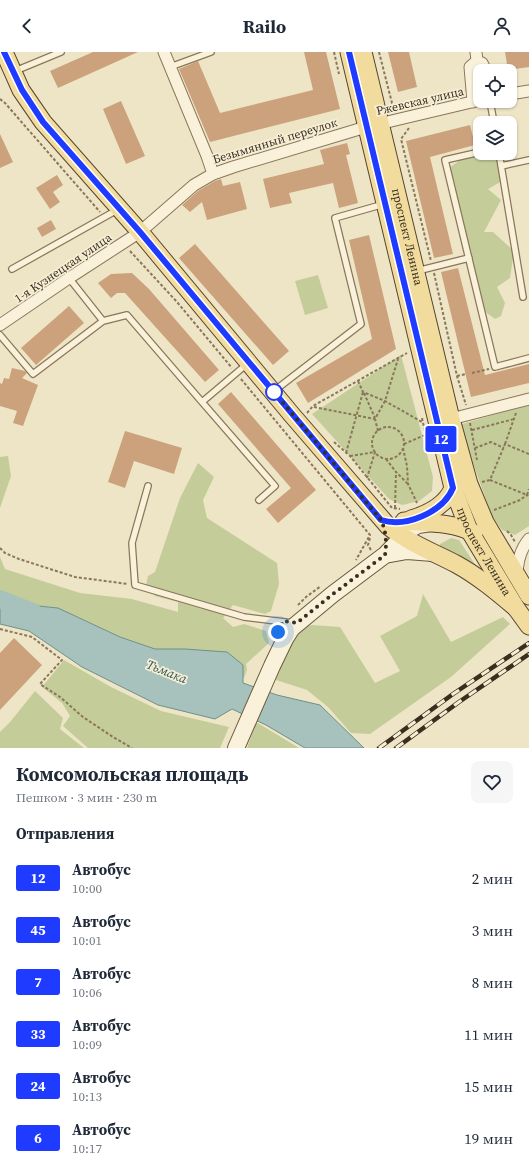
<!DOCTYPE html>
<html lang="ru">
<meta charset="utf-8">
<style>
:root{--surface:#fff;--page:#f6f6f7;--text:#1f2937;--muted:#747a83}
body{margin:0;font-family:"Source Serif 4",serif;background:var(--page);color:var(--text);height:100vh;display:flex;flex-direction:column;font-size:15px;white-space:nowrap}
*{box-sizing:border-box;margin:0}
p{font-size:13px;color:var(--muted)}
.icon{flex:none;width:22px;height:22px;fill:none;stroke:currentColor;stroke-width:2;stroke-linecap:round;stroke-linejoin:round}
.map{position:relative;height:696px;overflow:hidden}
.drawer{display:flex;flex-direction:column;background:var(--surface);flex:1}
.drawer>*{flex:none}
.badge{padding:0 8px;border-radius:3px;font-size:14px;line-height:26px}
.tools{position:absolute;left:473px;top:12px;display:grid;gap:8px}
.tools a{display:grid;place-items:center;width:44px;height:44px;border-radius:8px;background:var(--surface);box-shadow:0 1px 3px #0004;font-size:20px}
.you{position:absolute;width:20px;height:20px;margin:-10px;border:3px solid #fff;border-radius:50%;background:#1a73e8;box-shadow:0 0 0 6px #1a73e833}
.map>.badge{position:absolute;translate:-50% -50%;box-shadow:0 0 0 2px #fff}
h2{padding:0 16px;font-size:15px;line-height:36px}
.round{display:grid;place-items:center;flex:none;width:42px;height:42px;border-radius:8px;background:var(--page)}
.summary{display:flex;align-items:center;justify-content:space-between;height:68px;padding:0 16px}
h1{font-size:19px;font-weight:700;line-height:30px}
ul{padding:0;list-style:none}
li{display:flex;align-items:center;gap:12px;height:52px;padding:0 16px}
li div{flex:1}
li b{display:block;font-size:15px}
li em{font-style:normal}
li .badge{min-width:44px;font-weight:700;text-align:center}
header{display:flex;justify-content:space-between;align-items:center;height:52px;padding:0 16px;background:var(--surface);font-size:18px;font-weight:700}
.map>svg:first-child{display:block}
.green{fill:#c4cd99}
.water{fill:#a7c2bc;stroke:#6e908a}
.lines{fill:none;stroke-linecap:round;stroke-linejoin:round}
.river{stroke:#a7c2bc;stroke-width:18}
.building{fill:#cca27c}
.service-casing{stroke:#8a775b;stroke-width:8}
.minor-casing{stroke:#8a775b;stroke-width:13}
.secondary-casing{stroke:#6c583e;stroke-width:18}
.primary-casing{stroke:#58452f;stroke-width:19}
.path{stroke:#8a775b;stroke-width:2;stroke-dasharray:3 2;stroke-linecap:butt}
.service{stroke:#f9f1d9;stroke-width:5.5}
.minor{stroke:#f9f1d9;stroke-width:11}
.secondary{stroke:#f9f1d9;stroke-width:16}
.primary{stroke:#f1dc9e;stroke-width:17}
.rail-casing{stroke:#3a2e1f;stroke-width:4.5}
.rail{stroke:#f6eed5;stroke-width:3;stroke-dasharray:9;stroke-linecap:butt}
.line-casing{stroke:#fff;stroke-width:9}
.line{stroke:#1f3bff;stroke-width:6}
.walk{stroke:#3a2e1f;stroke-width:4;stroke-dasharray:0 7.2}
.stop-dot{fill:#fff;stroke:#1f3bff;stroke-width:2}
.labels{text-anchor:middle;stroke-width:3.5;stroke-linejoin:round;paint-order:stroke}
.street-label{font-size:12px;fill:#3a2e1f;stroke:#f6eed5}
.water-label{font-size:13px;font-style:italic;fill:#2e5959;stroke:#f6eed5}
</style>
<header><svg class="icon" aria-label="back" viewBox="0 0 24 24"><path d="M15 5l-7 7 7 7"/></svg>Railo<svg class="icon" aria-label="person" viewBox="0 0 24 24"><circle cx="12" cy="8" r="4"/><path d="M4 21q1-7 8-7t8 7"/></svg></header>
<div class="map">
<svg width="529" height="696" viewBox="0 0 529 696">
<rect width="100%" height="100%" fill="#eee5c6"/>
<path class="green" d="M 480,101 L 503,101 L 504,128 L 488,137 L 501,148 L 484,180 L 493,180 L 514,199 L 510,226 L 497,235 L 505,251 L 501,264 L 495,267 L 484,259 L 449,116 L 460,108 Z
M 318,223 L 328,256 L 305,263 L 295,229 Z
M 401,303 L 433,425 L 432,439 L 419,449 L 402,453 L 389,447 L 312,362 Z
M 529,352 L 529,474 L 515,483 L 502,478 L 492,464 L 459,373 Z
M 8,404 L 11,424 L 0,456 L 0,405 Z
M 198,411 L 214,425 L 203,448 L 207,466 L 277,511 L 279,532 L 271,559 L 265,562 L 233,553 L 223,566 L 233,575 L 244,572 L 266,579 L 269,591 L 246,612 L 247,618 L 244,626 L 167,609 L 155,597 L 120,585 L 58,556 L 9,551 L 0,547 L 0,505 L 5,517 L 80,541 L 132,547 L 178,560 L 178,550 L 155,544 L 146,533 L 148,524 L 155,520 L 180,446 Z
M 451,486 L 459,488 L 478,517 L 440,495 L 440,492 Z
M 423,542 L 451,590 L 503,565 L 510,572 L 451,625 L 370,682 L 351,681 L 328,655 L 307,638 L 273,627 L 297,576 L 312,573 L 340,575 L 375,631 L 400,619 L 380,584 L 417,564 Z
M 64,608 L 111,635 L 161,659 L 229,675 L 220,696 L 88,696 L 63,674 L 70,664 L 62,651 L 42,635 Z
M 35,639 L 63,666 L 60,677 L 84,696 L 0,696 L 0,680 L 10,670 Z
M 256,670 L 299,696 L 247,696 Z"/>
<path class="water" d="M 0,547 L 9,551 L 58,556 L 120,585 L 155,597 L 185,597 L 227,600 L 243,613 L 243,631 L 277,643 L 320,653 L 364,696 L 305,696 L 266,673 L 232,657 L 215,667 L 158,653 L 82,615 L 29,579 L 0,572 Z"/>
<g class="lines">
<path class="river" d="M 0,547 L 33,560"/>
</g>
<path class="building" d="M 93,0 L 138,0 L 58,36 L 50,19 Z
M 304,0 L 326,0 L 340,57 L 210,90 L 179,17 L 198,9 L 220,61 L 313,38 Z
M 388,0 L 409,0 L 417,35 L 398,40 Z
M 505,0 L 529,0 L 529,15 L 508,18 Z
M 121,49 L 145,104 L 126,112 L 103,57 Z
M 470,73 L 475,93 L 430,105 L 453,202 L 434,206 L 406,89 Z
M 0,82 L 13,110 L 0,116 Z
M 347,91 L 350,102 L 346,103 L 358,151 L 339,156 L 333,131 L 289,141 L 292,151 L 270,156 L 263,127 L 324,112 L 320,98 Z
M 57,123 L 63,133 L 53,140 L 60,150 L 50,157 L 36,136 Z
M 221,127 L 223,134 L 240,130 L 247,157 L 207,168 L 202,150 L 190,160 L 182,153 L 198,139 L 215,129 Z
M 51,168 L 56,177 L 42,185 L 37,176 Z
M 369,183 L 396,297 L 308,351 L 296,331 L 372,287 L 349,188 Z
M 195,192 L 289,299 L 273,313 L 179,206 Z
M 458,216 L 485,323 L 529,312 L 529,331 L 471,345 L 441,220 Z
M 132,221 L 149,237 L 219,318 L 205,330 L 125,241 L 117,241 L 111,246 L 98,231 L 111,222 Z
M 69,254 L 84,271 L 36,313 L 21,296 Z
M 12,316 L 25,319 L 27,321 L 22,326 L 38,333 L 23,374 L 13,371 L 17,359 L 0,354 L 0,331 L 2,332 L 4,326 L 9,327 Z
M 231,340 L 316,438 L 278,471 L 266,457 L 291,436 L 218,352 Z
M 125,379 L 182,396 L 174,422 L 134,409 L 125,436 L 108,430 Z
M 14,586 L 42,613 L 0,658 L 0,601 Z"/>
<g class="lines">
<defs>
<path id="service" d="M 170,15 L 211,0
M 15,19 L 61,0
M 490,49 L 494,71
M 480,100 L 445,108 L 495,315 L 529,306
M 499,101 L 523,245
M 501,114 L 529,108
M 12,217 L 117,158
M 417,219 L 469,206
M 69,226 L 103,269 L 127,263 L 202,350 L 247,312
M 0,283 L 33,322 L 103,269
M 274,339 L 361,272 L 335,166 L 384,152
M 202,350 L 275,434 L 259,448
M 148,434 L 132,491 L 135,533 L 244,565 L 293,571"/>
<path id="minor" d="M 164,0 L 207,104 L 213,122
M 476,0 L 477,9 L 482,11 L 486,19
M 510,42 L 529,39
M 473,50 L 470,15 L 477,9
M 0,273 L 69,226 L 140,180 L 194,133 L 213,122 L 233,115 L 366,75 L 480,48
M 451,367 L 529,347
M 517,524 C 517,510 520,498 529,487"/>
<path id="secondary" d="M 385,503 L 407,499 L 433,501
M 236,696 L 272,614 L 285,587 L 292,576 L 333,542 L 385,503 L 409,478 L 418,473 L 431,471"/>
<g id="primary">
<path d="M 4,0 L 21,38 L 43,70 L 140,180 L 292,363 L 388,474 C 409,491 433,500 456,512 C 478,524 497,540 516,556"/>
<path id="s1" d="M 349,0 L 453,436 L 469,478 L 516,556 L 529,574"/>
<path id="s2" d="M 363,0 L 451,367 L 469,432 L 485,470 L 529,544"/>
<path d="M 411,467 C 428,462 446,453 453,436"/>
<path d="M 404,469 C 429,471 452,470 474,481"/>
</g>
</defs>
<use href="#service" class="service-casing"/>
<use href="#minor" class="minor-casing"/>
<use href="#secondary" class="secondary-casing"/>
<use href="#primary" class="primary-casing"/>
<path class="path" d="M 334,0 L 339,22
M 379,0 L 392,51 L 400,57
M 0,47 L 5,51 L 100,160
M 499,55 L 510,53
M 409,76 L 401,87 L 431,209
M 130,199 L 177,250 L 232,316
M 434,221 L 457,324 L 466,353
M 472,321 L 489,317
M 457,324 L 466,322
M 241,327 L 370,483 L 356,508
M 358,329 L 363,340 L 385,349 L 422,370
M 364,341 L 375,366
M 314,355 L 375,367
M 307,361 L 313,354 L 407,301
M 422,366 L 429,399
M 470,371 L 477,408
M372 391a16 16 0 1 1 32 0a16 16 0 1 1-32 0Z
M 472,378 L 514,367
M 378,379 L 375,367 L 385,349 L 398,307
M 334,390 L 350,404 L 392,456 L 400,457
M 404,392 L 425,383
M 505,392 L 516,361
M 403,396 L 407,414 L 408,432 L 417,451
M 475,396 L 491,390 L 504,396
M 346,401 L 363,340
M 529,402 L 505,392 L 490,428 L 527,443 L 529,437
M 350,404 L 375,400 L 367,426
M 386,407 L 396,420 L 408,432
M 482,430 L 490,428
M 395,456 L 396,420
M 494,458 L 520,448 L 527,443 L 529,444
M 507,479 L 511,483 L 515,490
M 370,486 L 368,493 L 371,498
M 0,496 L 5,501 L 19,507 L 75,525 L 128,532
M 298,553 L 306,545 L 321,534
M 0,577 L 32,585 L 62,608 L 40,632 L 60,645 L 83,665 L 113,685 L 132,696"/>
<use href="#service" class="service"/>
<use href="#minor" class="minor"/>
<use href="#secondary" class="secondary"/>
<use href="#primary" class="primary"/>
<defs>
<path id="rail" d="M 379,696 L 453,642 L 529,591
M 396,696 L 459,650 L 529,602"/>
</defs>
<use href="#rail" class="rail-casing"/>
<use href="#rail" class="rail"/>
</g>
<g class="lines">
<defs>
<path id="line" d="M 4,0 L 22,38 L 43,70 L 140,180 L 381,468 C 406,476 443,460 453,436 L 349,0"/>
</defs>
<use href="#line" class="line-casing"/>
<use href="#line" class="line"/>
<path class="walk" d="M 274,340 L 381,468 C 386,479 387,490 385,503 L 333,542 L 297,571 L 283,569 L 278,580"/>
</g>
<circle class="stop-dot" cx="274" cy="340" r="8"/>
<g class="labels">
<g class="street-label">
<text transform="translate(420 49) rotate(-13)" y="4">Ржевская улица</text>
<text transform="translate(275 89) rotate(-17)" y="4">Безымянный переулок</text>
<text dy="4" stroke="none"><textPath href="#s2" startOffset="190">проспект Ленина</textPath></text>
<text transform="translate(63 216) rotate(-34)" y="4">1-я Кузнецкая улица</text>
<text dy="4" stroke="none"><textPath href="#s1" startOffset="519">проспект Ленина</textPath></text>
</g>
<g class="water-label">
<text transform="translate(167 619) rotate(22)" y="5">Тьмака</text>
</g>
</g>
</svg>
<div class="tools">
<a><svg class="icon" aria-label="locate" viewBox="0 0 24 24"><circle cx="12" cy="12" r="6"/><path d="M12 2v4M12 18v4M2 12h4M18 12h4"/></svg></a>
<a><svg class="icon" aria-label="layers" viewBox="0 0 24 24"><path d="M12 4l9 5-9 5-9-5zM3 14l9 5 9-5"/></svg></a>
</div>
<div class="you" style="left:278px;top:580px"></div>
<b class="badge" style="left:441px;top:387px;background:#1f3bff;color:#fff">12</b>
</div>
<section class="drawer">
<div class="summary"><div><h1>Комсомольская площадь</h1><p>Пешком · 3 мин · 230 m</p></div><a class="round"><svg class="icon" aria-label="heart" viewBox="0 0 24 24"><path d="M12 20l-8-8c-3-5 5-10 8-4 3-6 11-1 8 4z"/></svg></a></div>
<h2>Отправления</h2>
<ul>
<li><span class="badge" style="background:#1f3bff;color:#fff">12</span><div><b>Автобус</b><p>10:00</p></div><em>2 мин</em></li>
<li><span class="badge" style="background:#1f3bff;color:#fff">45</span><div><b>Автобус</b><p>10:01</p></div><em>3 мин</em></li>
<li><span class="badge" style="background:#1f3bff;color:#fff">7</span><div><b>Автобус</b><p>10:06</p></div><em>8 мин</em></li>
<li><span class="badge" style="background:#1f3bff;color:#fff">33</span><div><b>Автобус</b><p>10:09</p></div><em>11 мин</em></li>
<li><span class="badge" style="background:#1f3bff;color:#fff">24</span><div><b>Автобус</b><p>10:13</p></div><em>15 мин</em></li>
<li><span class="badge" style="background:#1f3bff;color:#fff">6</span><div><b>Автобус</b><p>10:17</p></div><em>19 мин</em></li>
</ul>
</section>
